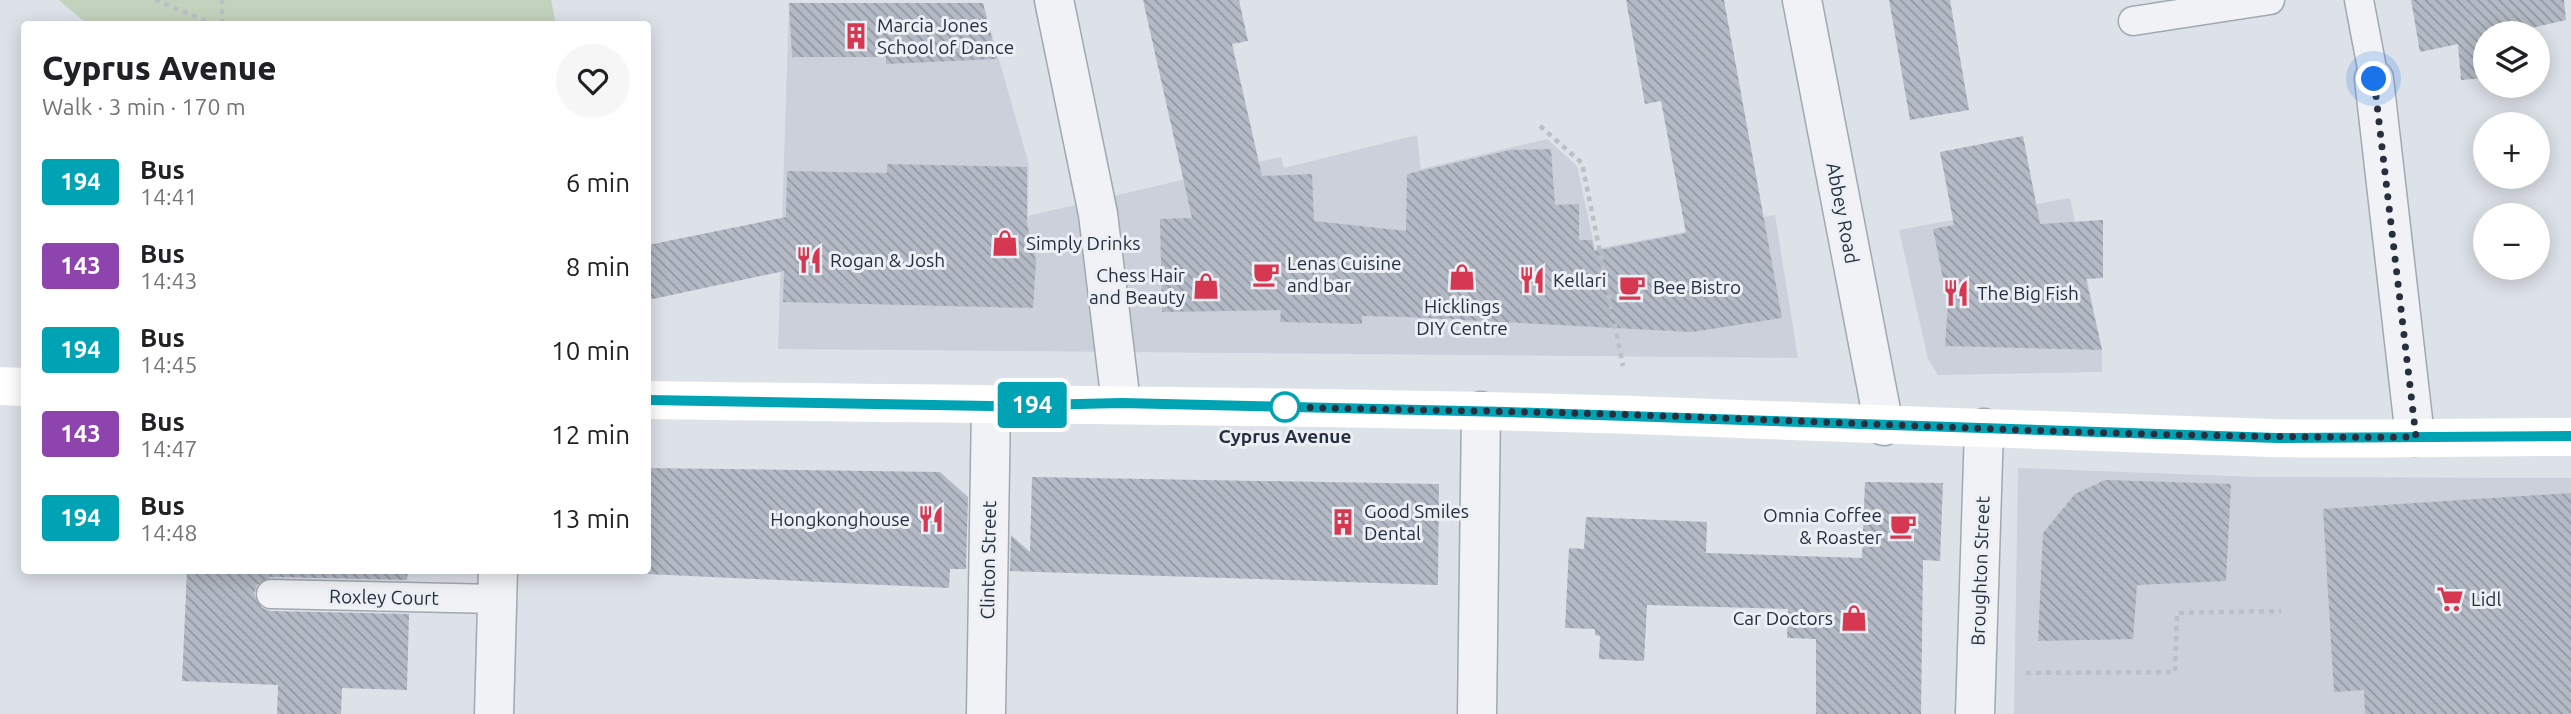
<!DOCTYPE html>
<meta charset="utf-8">
<style>
:root{--surface:#fff;--page:#f6f6f6;--text:#202124;--muted:#757577}
body{margin:0;font-family:Ubuntu,sans-serif;background:var(--page);color:var(--text);height:100vh;display:flex;flex-direction:column;font-size:26px;white-space:nowrap}
*{box-sizing:border-box;margin:0}
p{font-size:23px;color:var(--muted)}
.icon{flex:none;width:38px;height:38px;fill:none;stroke:currentColor;stroke-width:2;stroke-linecap:round;stroke-linejoin:round}
.map{position:relative;flex:1;overflow:hidden}
.drawer{position:absolute;left:21px;top:21px;width:630px;height:553px;display:flex;flex-direction:column;background:var(--surface);border-radius:7px;box-shadow:0 4px 18px #0003}
.drawer>*{flex:none}
.badge{padding:0 14px;border-radius:5px;font-size:24px;line-height:46px}
.tools{position:absolute;left:2473px;top:21px;display:grid;gap:14px}
.tools a{display:grid;place-items:center;width:77px;height:77px;border-radius:50%;background:var(--surface);box-shadow:0 4px 18px #0003;font-size:35px}
.you{position:absolute;width:35px;height:35px;margin:-18px;border:5px solid #fff;border-radius:50%;background:#1a73e8;box-shadow:0 0 0 10px #1a73e833}
.map>.badge{position:absolute;translate:-50% -50%;box-shadow:0 0 0 4px #fff}
.round{display:grid;place-items:center;flex:none;width:74px;height:74px;border-radius:37px;background:var(--page)}
.summary{display:flex;align-items:center;justify-content:space-between;height:119px;padding:0 21px}
h1{font-size:33px;font-weight:800;line-height:52px}
ul{padding:0;list-style:none}
li{display:flex;align-items:center;gap:21px;height:84px;padding:0 21px}
li div{flex:1}
li b{display:block;font-size:26px}
li em{font-style:normal}
li .badge{min-width:77px;font-weight:700;text-align:center}
.map>svg:first-child{display:block}
.built{fill:#cbd0da}
.garden{fill:#c3d2bd}
.building{fill:url(#building-back-hatch)}
.lines{fill:none;stroke-linecap:round;stroke-linejoin:round}
.service-casing{stroke:#a2a8b2;stroke-width:31}
.minor-casing{stroke:#a2a8b2;stroke-width:41}
.tertiary-casing{stroke:#a2a8b2;stroke-width:41}
.path{stroke:#bbbfc6;stroke-width:4.5;stroke-dasharray:5 5;stroke-linecap:butt}
.service{stroke:#f0f2f6;stroke-width:28}
.minor{stroke:#f0f2f6;stroke-width:38}
.tertiary{stroke:#f0f2f6;stroke-width:38}
.secondary{stroke:#fff;stroke-width:38}
.line-casing{stroke:#fff;stroke-width:16}
.line{stroke:#00a3b4;stroke-width:10}
.walk{stroke:#252f3f;stroke-width:7;stroke-dasharray:0 12.6}
.stop-dot{fill:#fff;stroke:#00a3b4;stroke-width:3.5}
.labels{text-anchor:middle;stroke-width:6;stroke-linejoin:round;paint-order:stroke}
.poi-label{font-size:19px;fill:#252f3f;stroke:#ecf0f5;text-anchor:start}
.street-label{font-size:19px;fill:#252f3f;stroke:#ecf0f5}
.stop-label{font-size:19px;font-weight:bold;fill:#252f3f;stroke:#ecf0f5}
</style>
<div class="map">
<svg width="2571" height="714" viewBox="0 0 2571 714">
<defs>
<pattern id="building-back-hatch" width="6" height="6" patternUnits="userSpaceOnUse" patternTransform="scale(1.75)"><rect width="6" height="6" fill="#b4bac5"/><path d="M-1 5l2 2M0 0l6 6M5-1l2 2" fill="none" stroke="#9298a1"/></pattern>
</defs>
<rect width="100%" height="100%" fill="#dde1e8"/>
<path class="built" d="M 789,3 L 983,3 L 1029,165 L 1028,216 L 1281,157 L 1284,168 L 1417,135 L 1421,169 L 1547,139 L 1577,166 L 1595,249 L 1775,215 L 1798,358 L 778,349 Z
M 2070,198 L 2102,350 L 2102,372 L 1938,375 L 1928,359 L 1899,230 Z
M 2018,468 L 2257,477 L 2571,478 L 2571,714 L 2014,714 Z"/>
<path class="garden" d="M 59,0 L 551,0 L 556,24 L 87,24 Z"/>
<path class="building" d="M 1143,0 L 1239,0 L 1248,41 L 1232,44 L 1262,176 L 1312,174 L 1314,221 L 1406,231 L 1407,174 L 1510,150 L 1551,149 L 1555,205 L 1579,204 L 1579,240 L 1592,240 L 1594,251 L 1686,233 L 1661,101 L 1645,104 L 1626,0 L 1724,0 L 1782,318 L 1692,332 L 1407,317 L 1362,316 L 1362,324 L 1280,322 L 1281,310 L 1162,312 L 1160,219 L 1192,218 Z
M 1889,0 L 1950,0 L 1969,110 L 1910,120 Z
M 2411,0 L 2564,0 L 2566,20 L 2527,29 L 2527,33 L 2485,33 L 2485,78 L 2461,80 L 2458,44 L 2420,52 Z
M 789,3 L 983,3 L 997,59 L 886,64 L 886,57 L 792,57 Z
M 2023,136 L 2040,224 L 2103,220 L 2103,278 L 2086,279 L 2102,350 L 1945,346 L 1948,303 L 1933,229 L 1954,225 L 1940,152 Z
M 887,164 L 1027,167 L 1027,224 L 1036,261 L 1033,308 L 783,302 L 784,271 L 648,300 L 648,245 L 786,217 L 787,171 L 887,173 Z
M 648,468 L 940,472 L 968,497 L 966,569 L 950,569 L 949,588 L 648,574 Z
M 1032,477 L 1439,484 L 1438,585 L 1010,571 L 1011,535 L 1030,552 Z
M 2105,480 L 2231,484 L 2226,581 L 2137,585 L 2133,639 L 2038,641 L 2043,533 L 2075,494 Z
M 1865,482 L 1943,483 L 1940,561 L 1923,560 L 1921,714 L 1816,714 L 1816,639 L 1787,638 L 1788,609 L 1647,605 L 1644,661 L 1599,659 L 1600,636 L 1595,635 L 1595,629 L 1565,628 L 1569,548 L 1584,549 L 1586,517 L 1707,522 L 1706,553 L 1862,558 Z
M 2571,493 L 2571,714 L 2365,714 L 2364,690 L 2334,692 L 2323,509 Z
M 187,570 L 408,570 L 407,580 L 271,577 L 257,585 L 254,594 L 262,608 L 271,611 L 409,614 L 407,690 L 342,688 L 341,714 L 277,714 L 278,685 L 182,681 Z"/>
<g class="lines">
<defs>
<path id="service" d="M 2359,0 L 2374,79
M 2133,21 L 2270,0
M 271,594 L 497,599"/>
<path id="minor" d="M 1054,0 L 1098,214 L 1121,403
M 1802,0 L 1884,426
M 2374,79 L 2415,437
M 494,714 L 498,570
M 986,714 L 991,406
M 1477,714 L 1481,411"/>
<path id="tertiary" d="M 1975,714 L 1984,428"/>
</defs>
<use href="#service" class="service-casing"/>
<use href="#minor" class="minor-casing"/>
<use href="#tertiary" class="tertiary-casing"/>
<path class="path" d="M 155,0 L 214,24
M 222,24 L 222,0
M 1540,126 L 1582,163 L 1623,366
M 2026,673 L 2175,672 L 2177,613 L 2281,611"/>
<use href="#service" class="service"/>
<use href="#minor" class="minor"/>
<use href="#tertiary" class="tertiary"/>
<path class="secondary" d="M 0,386 L 24,387
M 648,400 C 976,405 1305,405 1634,415 C 1846,422 2059,432 2271,438 C 2371,440 2471,437 2571,437"/>
</g>
<g class="lines">
<defs>
<path id="line" d="M 648,400 L 990,406 L 1121,403 L 1507,412 L 2277,438 L 2571,436"/>
</defs>
<use href="#line" class="line-casing"/>
<use href="#line" class="line"/>
<path class="walk" d="M 1285,407 C 1402,410 1520,411 1637,415 C 1897,424 2156,439 2416,437 L 2374,79"/>
</g>
<defs>
<symbol id="building-bare" viewBox="-9 -9 18 18"><path d="M-4-6H4V6H1V3H-1V6H-4ZM-2.5-4.3h1.7v1.8h-1.7ZM.8-4.3h1.7v1.8H.8ZM-2.5-1h1.7V.8h-1.7ZM.8-1h1.7V.8H.8Z" fill="#d63851" stroke="#ecf0f5" stroke-width="2.5" paint-order="stroke"/></symbol>
<symbol id="shop-bare" viewBox="-9 -9 18 18"><path d="M-5-2.5h2.3a2.7 3.5 0 0 1 5.4 0H5L5.5 6h-11ZM-1.5-2.5h3a1.5 2.3 0 0 0-3 0Z" fill="#d63851" stroke="#ecf0f5" stroke-width="2.5" paint-order="stroke"/></symbol>
<symbol id="restaurant-bare" viewBox="-9 -9 18 18"><path d="M-5-6h1v4h1v-4h1v4h1v-4h1v5L-1.5 .5V6h-2V.5L-5-1ZM5-6V6H3V1.5H1.5Q1.5-4 5-6Z" fill="#d63851" stroke="#ecf0f5" stroke-width="2.5" paint-order="stroke"/></symbol>
<symbol id="cafe-bare" viewBox="-9 -9 18 18"><path d="M-5.5-4.5H6V0H3Q3 3.5 0 3.5H-2.5Q-5.5 3.5-5.5 0ZM3-3.2v2h1.7v-2ZM-6 4.5H4V6H-6Z" fill="#d63851" stroke="#ecf0f5" stroke-width="2.5" paint-order="stroke"/></symbol>
<symbol id="supermarket-bare" viewBox="-9 -9 18 18"><path d="M-6-5.5h2.5l.6 2H6L4.5 2H-2.5L-4.4-4H-6ZM-1.5 3.2a1.3 1.3 0 1 0 .1 0ZM3 3.2a1.3 1.3 0 1 0 .1 0Z" fill="#d63851" stroke="#ecf0f5" stroke-width="2.5" paint-order="stroke"/></symbol>
</defs>
<g fill-rule="evenodd">
<use href="#building-bare" x="837" y="17" width="38" height="38"/>
<use href="#shop-bare" x="986" y="224" width="38" height="38"/>
<use href="#restaurant-bare" x="790" y="241" width="38" height="38"/>
<use href="#cafe-bare" x="1247" y="255" width="38" height="38"/>
<use href="#shop-bare" x="1443" y="258" width="38" height="38"/>
<use href="#restaurant-bare" x="1513" y="261" width="38" height="38"/>
<use href="#shop-bare" x="1187" y="267" width="38" height="38"/>
<use href="#cafe-bare" x="1613" y="268" width="38" height="38"/>
<use href="#restaurant-bare" x="1937" y="274" width="38" height="38"/>
<use href="#restaurant-bare" x="912" y="500" width="38" height="38"/>
<use href="#building-bare" x="1324" y="503" width="38" height="38"/>
<use href="#cafe-bare" x="1884" y="507" width="38" height="38"/>
<use href="#supermarket-bare" x="2431" y="580" width="38" height="38"/>
<use href="#shop-bare" x="1835" y="599" width="38" height="38"/>
</g>
<circle class="stop-dot" cx="1285" cy="407" r="14"/>
<g class="labels">
<g class="poi-label">
<text x="877" y="32">Marcia Jones<tspan x="877" dy="22">School of Dance</tspan></text>
<text x="1026" y="250">Simply Drinks</text>
<text x="830" y="267">Rogan &amp; Josh</text>
<text x="1287" y="270">Lenas Cuisine<tspan x="1287" dy="22">and bar</tspan></text>
<text x="1185" y="282" text-anchor="end">Chess Hair<tspan x="1185" dy="22">and Beauty</tspan></text>
<text x="1553" y="287">Kellari</text>
<text x="1653" y="294">Bee Bistro</text>
<text x="1977" y="300">The Big Fish</text>
<text x="1462" y="313" text-anchor="middle">Hicklings<tspan x="1462" dy="22">DIY Centre</tspan></text>
<text x="1364" y="518">Good Smiles<tspan x="1364" dy="22">Dental</tspan></text>
<text x="1882" y="522" text-anchor="end">Omnia Coffee<tspan x="1882" dy="22">&amp; Roaster</tspan></text>
<text x="910" y="526" text-anchor="end">Hongkonghouse</text>
<text x="2471" y="606">Lidl</text>
<text x="1833" y="625" text-anchor="end">Car Doctors</text>
</g>
<g class="street-label">
<text transform="translate(1843 213) rotate(79)" y="7">Abbey Road</text>
<text transform="translate(988 560) rotate(-89)" y="7">Clinton Street</text>
<text transform="translate(1980 571) rotate(-88)" y="7">Broughton Street</text>
<text transform="translate(384 597) rotate(1)" y="7">Roxley Court</text>
</g>
<g class="stop-label">
<text x="1285" y="443">Cyprus Avenue</text>
</g>
</g>
</svg>
<div class="tools">
<a><svg class="icon" aria-label="layers" viewBox="0 0 24 24"><path d="M12 4l9 5-9 5-9-5zM3 14l9 5 9-5"/></svg></a>
<a>+</a>
<a>−</a>
</div>
<div class="you" style="left:2374px;top:79px"></div>
<b class="badge" style="left:1032px;top:405px;background:#00a3b4;color:#fff">194</b>
<section class="drawer">
<div class="summary"><div><h1>Cyprus Avenue</h1><p>Walk · 3 min · 170 m</p></div><a class="round"><svg class="icon" aria-label="heart" viewBox="0 0 24 24"><path d="M12 20l-8-8c-3-5 5-10 8-4 3-6 11-1 8 4z"/></svg></a></div>
<ul>
<li><span class="badge" style="background:#00a3b4;color:#fff">194</span><div><b>Bus</b><p>14:41</p></div><em>6 min</em></li>
<li><span class="badge" style="background:#8e44ad;color:#fff">143</span><div><b>Bus</b><p>14:43</p></div><em>8 min</em></li>
<li><span class="badge" style="background:#00a3b4;color:#fff">194</span><div><b>Bus</b><p>14:45</p></div><em>10 min</em></li>
<li><span class="badge" style="background:#8e44ad;color:#fff">143</span><div><b>Bus</b><p>14:47</p></div><em>12 min</em></li>
<li><span class="badge" style="background:#00a3b4;color:#fff">194</span><div><b>Bus</b><p>14:48</p></div><em>13 min</em></li>
</ul>
</section>
</div>
